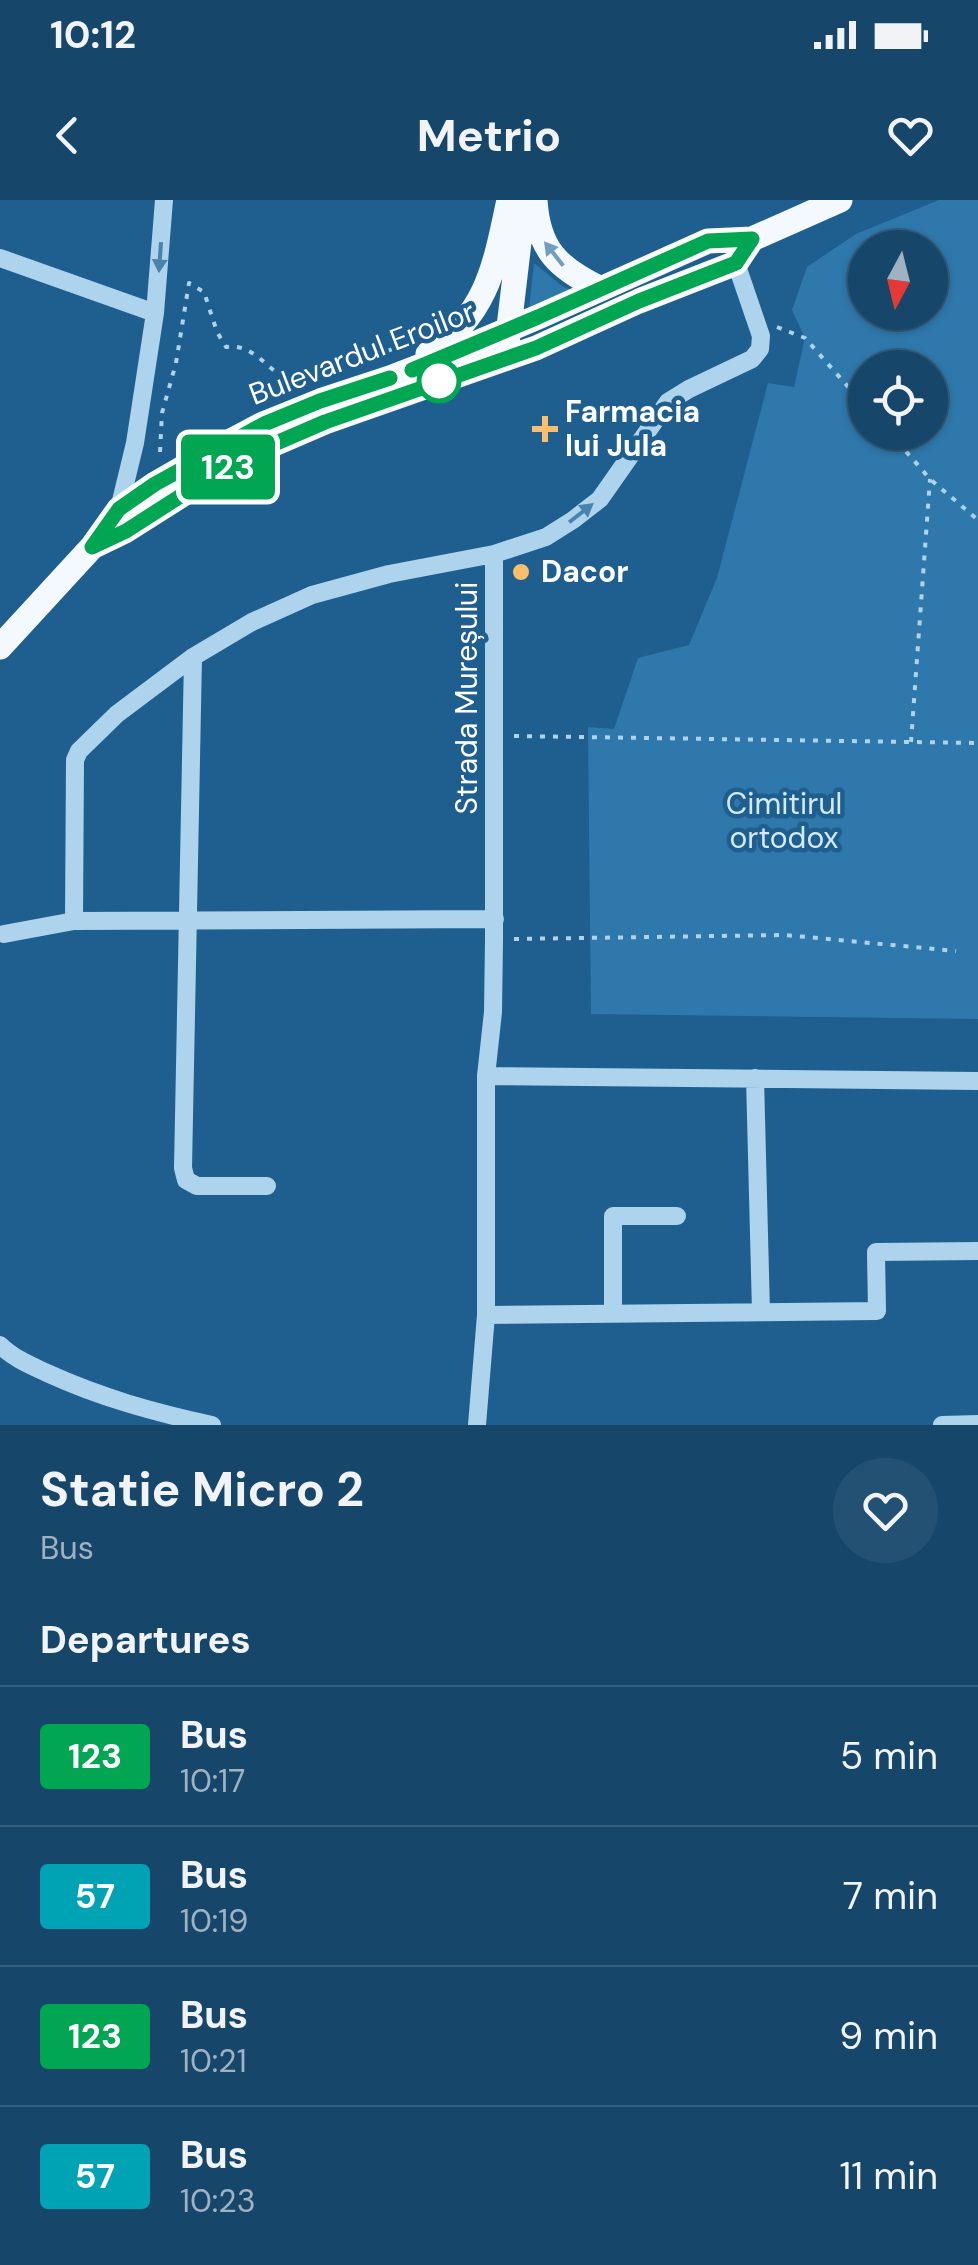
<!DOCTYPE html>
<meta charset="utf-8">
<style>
:root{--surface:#16476b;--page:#235173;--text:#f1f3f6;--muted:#9eb2c1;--line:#355f7e}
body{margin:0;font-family:"DM Sans",sans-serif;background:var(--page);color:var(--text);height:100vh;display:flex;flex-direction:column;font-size:38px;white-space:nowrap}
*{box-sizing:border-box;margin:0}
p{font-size:32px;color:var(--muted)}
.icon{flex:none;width:55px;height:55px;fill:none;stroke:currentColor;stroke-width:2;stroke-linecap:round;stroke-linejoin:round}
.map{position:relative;height:1225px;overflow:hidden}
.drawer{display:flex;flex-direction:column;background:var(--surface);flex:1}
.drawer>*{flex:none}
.badge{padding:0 20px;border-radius:8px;font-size:35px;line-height:65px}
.needle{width:65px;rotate:187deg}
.buttons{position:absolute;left:848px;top:30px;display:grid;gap:20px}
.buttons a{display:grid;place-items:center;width:100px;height:100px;border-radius:50%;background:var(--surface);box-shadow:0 2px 8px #0004,0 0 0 2px var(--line);font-size:50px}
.map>.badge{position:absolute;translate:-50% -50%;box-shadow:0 0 0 5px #fff}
h2{padding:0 40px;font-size:38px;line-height:90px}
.round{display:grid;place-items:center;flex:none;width:105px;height:105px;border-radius:52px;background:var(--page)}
.summary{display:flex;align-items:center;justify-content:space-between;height:170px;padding:0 40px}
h1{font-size:48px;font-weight:700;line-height:75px}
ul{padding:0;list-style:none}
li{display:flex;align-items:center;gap:30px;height:140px;padding:0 40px;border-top:2px solid var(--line)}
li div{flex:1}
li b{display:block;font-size:38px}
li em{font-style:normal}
li .badge{min-width:110px;font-weight:700;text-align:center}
.status{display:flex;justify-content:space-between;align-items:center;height:70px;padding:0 50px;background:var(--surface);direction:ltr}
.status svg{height:28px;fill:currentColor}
header{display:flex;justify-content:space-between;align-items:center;height:130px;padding:0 40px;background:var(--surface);font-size:45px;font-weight:700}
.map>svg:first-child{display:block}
.green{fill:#2f78ab;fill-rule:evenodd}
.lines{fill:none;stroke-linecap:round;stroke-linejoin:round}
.path{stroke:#add3ed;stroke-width:4;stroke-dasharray:5 8;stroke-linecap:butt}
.minor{stroke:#add3ed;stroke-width:18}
.major{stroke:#f3f9ff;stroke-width:25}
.oneway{fill:#739dbc}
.oneway2{fill:#4982ab}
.line-casing{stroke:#fff;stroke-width:22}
.line{stroke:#00a651;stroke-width:15}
.stop-dot{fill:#fff;stroke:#00a651;stroke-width:5}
.poi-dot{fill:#fcbe6d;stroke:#1e5f8f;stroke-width:4}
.labels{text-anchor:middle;stroke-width:9;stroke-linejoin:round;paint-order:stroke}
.street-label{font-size:30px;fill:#fff;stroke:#1e5f8f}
.poi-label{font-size:30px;font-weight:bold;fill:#fff;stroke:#1e5f8f;text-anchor:start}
.park-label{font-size:30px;fill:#d3eaf9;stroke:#1e5f8f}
</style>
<div class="status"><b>10:12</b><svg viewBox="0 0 49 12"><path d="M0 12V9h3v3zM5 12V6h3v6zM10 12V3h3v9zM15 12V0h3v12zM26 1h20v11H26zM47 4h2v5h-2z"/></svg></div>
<header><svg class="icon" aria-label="back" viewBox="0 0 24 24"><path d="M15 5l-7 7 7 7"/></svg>Metrio<svg class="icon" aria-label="heart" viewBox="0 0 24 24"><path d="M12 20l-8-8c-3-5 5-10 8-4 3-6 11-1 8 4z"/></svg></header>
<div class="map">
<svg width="978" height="1225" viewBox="0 0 978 1225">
<rect width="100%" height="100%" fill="#1e5f8f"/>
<path class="green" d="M 939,0 L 978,0 L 978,819 L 591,814 L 588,527 L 614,529 L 638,458 L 689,445 L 717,378 L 768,183 L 794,187 L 805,138 L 792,110 L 807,67 L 856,34 ZM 865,48 L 930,48 L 930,112 L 865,112 ZM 865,168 L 930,168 L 930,232 L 865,232 Z
M 534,63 L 562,86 L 578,92 L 529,110 Z"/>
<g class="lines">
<path class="path" d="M 777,127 L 805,138 L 865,206
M 375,156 L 408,143
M 283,188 L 297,182
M 889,232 L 930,279 L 978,320
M 160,252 L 162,213 L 176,163 L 189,83 L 204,92 L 217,132 L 226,147 C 262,142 272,187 305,180
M 514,536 L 978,543
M 911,542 L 930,279
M 514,739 L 785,735 L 956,751"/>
<path class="minor" d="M 0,58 L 155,113
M 119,309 L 135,243 L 155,113 L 164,0
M 193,457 L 183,968 L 186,980 L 197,986 L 267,986
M 74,721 L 75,560 L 79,551 L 117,514 L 193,457 L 252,422 L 312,395 L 389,374 L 494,354 L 546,337 L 573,320 L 600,299 L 668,202 L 689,189 L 752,159 L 760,149 L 761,136 L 736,63
M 4,734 L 74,721 L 495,719
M 486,876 L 978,881
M 755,878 L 761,1112
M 613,1114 L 613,1016 L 677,1016
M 486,1115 L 877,1111 L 876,1052 L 978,1051
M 0,1145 C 13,1158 30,1165 47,1173 C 102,1198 153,1212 212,1225
M 477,1225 L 486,1115 L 486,876 L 493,812 L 494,740 L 494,354
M 942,1225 L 978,1224"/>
<path class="major" d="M 535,0 C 538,50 558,68 601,89
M 507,144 L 524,0
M 428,154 C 488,114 495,65 509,0
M 96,345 L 125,331 L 218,272 L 267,247 L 325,222 L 536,148 L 639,101 L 736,63 L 752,39
M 0,447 L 92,347 L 119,309 L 155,284 L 214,250 L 263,224 L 320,201 L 390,178 L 434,161 L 538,117 L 708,41 L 752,39 L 840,0"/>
</g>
<defs><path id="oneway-solid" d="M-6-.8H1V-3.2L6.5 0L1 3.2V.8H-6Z" transform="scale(2.5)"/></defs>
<use class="oneway" href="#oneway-solid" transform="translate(554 54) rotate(-128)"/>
<g class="oneway2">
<use href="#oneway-solid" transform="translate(160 57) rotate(94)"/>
<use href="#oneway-solid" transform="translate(581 313) rotate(-38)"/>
</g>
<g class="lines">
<defs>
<path id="line" d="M 390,178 L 320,201 L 264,224 L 155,284 L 119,309 L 92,347 L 126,331 L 218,272 L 267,247 L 325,222 L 536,148 L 639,101 L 736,63 L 752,39 L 708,41 L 538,117 L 412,170"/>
</defs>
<use href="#line" class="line-casing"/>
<use href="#line" class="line"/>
</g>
<circle class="stop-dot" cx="439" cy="181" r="20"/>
<g class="poi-dot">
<path d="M540 214h10v10h10v10h-10v10h-10v-10h-10v-10h10z"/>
<circle cx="521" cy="372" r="10"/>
</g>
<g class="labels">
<g class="street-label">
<text transform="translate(362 153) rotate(-21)" y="10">Bulevardul Eroilor</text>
<text transform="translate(467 498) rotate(-90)" y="10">Strada Mureșului</text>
</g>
<g class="poi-label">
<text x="565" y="222">Farmacia<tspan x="565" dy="34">lui Jula</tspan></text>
<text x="541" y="382">Dacor</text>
</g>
<g class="park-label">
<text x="784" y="614">Cimitirul<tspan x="784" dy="34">ortodox</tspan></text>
</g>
</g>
</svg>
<div class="buttons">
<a><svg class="needle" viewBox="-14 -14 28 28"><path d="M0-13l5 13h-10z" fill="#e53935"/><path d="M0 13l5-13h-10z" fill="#9eb2c1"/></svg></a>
<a><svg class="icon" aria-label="locate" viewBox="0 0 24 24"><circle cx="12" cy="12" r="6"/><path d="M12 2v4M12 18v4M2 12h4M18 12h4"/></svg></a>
</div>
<b class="badge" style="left:228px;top:267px;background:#00a651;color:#fff">123</b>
</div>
<section class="drawer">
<div class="summary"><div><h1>Statie Micro 2</h1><p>Bus</p></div><a class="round"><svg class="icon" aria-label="heart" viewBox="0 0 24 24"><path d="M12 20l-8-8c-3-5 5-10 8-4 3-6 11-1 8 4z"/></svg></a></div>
<h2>Departures</h2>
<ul>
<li><span class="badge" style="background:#00a651;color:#fff">123</span><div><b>Bus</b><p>10:17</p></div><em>5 min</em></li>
<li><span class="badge" style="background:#00a3b4;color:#fff">57</span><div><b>Bus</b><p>10:19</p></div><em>7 min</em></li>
<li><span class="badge" style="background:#00a651;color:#fff">123</span><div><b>Bus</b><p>10:21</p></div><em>9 min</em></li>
<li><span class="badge" style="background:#00a3b4;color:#fff">57</span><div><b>Bus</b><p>10:23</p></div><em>11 min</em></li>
</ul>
</section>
